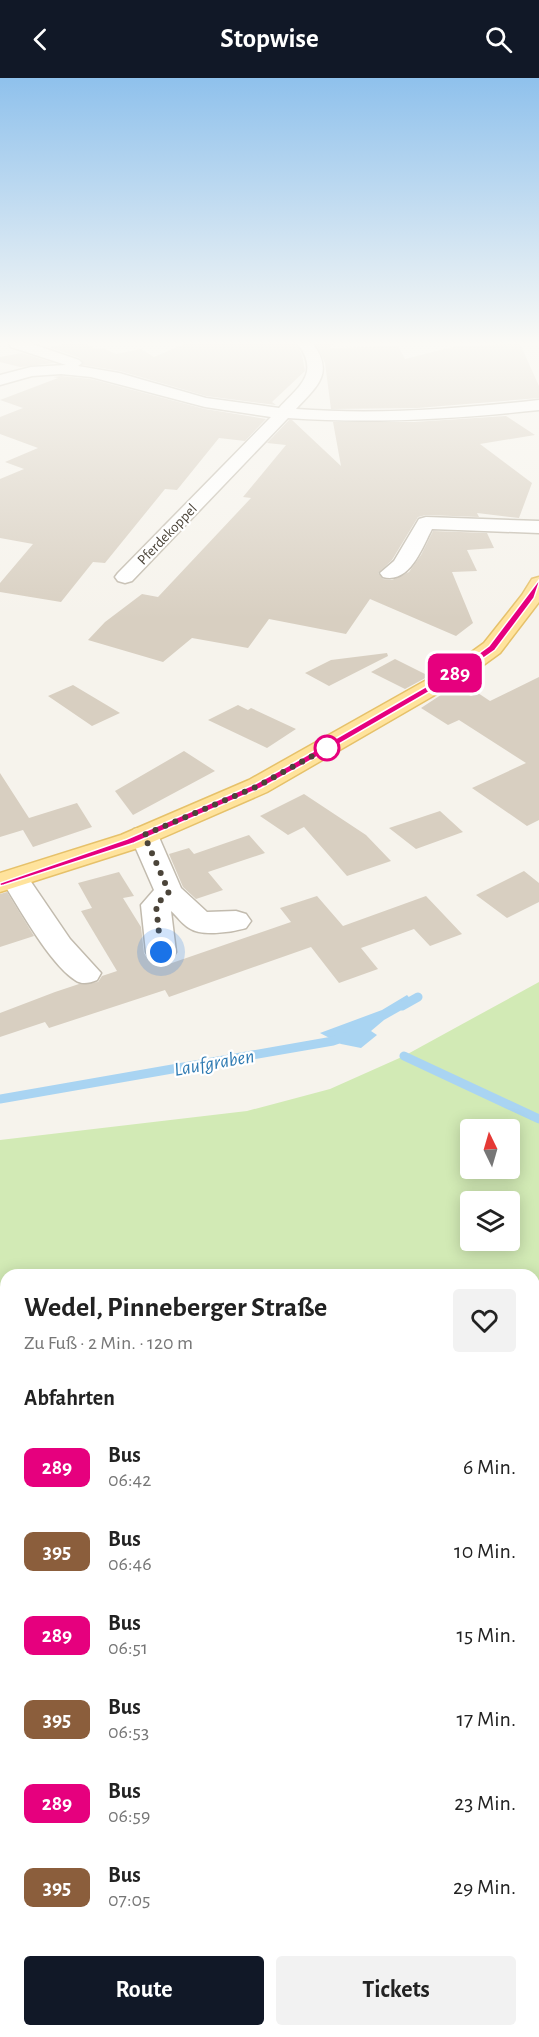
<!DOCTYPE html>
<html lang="de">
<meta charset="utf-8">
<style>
:root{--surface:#fff;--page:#f2f2f2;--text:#222;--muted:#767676;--accent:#111827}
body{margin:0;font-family:"Alegreya Sans",sans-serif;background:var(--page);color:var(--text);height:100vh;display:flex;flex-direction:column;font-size:22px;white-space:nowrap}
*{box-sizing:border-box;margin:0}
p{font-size:20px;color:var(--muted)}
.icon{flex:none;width:33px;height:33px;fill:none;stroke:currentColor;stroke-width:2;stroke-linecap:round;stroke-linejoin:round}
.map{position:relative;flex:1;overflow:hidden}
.details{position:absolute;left:0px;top:1191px;width:540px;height:768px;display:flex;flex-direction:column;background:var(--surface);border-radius:18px 18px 0 0;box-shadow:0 3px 15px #0003}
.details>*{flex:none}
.badge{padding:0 12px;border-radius:9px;font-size:21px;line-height:39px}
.needle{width:39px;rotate:355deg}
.tools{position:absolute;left:460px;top:1041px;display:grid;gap:12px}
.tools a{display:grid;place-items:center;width:60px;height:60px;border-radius:6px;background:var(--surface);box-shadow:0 3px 15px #0003;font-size:30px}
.you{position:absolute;width:30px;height:30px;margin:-15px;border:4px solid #fff;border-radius:50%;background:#1a73e8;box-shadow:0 0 0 9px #1a73e833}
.map>.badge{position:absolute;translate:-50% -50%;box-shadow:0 0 0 3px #fff}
h2{padding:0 24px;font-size:22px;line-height:54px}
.round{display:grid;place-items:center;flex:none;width:63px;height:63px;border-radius:6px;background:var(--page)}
.head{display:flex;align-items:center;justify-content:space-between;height:102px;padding:0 24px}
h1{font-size:28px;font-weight:700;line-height:45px}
.action{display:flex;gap:12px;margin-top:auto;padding:12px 24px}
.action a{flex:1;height:69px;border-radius:6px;background:var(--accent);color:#fff;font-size:24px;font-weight:700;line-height:69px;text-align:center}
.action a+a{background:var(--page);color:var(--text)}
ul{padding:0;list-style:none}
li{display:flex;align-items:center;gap:18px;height:84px;padding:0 24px}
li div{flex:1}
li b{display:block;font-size:22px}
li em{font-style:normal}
li .badge{min-width:66px;font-weight:700;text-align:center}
header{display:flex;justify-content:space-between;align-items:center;height:78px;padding:0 24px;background:var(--accent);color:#fff;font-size:27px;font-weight:700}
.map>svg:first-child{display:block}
.green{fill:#d2eab5;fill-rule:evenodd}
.water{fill:#a9d4f2}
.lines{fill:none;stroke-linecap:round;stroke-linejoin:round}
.stream-far2{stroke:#a9d4f2;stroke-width:9}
.stream-far1{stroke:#a9d4f2;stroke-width:11}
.stream{stroke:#a9d4f2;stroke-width:14}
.building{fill:#d8cfc1}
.minor-casing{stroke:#c2bbae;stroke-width:3}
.major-casing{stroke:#e6c16a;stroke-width:3}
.minor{fill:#fff;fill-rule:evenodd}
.major{fill:#ffe39c;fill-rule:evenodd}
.line{fill:#e6007e;stroke:#fff;stroke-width:1.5}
.walk{stroke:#4b4439;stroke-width:6;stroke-dasharray:0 10.8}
.stop-dot{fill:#fff;stroke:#e6007e;stroke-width:3}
.labels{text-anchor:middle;stroke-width:4.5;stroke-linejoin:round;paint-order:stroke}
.far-street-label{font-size:15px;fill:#4b4439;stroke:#fff}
.water-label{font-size:20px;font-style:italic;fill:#2e7ab2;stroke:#fff}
</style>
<header><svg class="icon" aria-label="back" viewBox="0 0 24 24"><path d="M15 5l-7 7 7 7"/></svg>Stopwise<svg class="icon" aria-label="search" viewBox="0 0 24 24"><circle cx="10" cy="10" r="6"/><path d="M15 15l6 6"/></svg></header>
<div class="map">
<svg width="539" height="1959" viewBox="0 0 539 1959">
<rect width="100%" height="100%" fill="#f6f3ec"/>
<path class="green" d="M 539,904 L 539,1959 L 0,1959 L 0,1062 L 247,1033 L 330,1011 L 404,978 ZM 471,1052 L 510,1052 L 510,1090 L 471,1090 ZM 471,1124 L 510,1124 L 510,1162 L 471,1162 ZM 6,1197 L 534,1197 L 534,1953 L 6,1953 Z"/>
<path class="water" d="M 407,917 L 414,925 L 384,942 L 371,953 L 377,957 L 361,970 L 341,966 L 320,955 L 382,932 Z
M 6,1403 L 6,1468 L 0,1481 L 0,1414 Z
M 534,1864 L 539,1869 L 539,1959 L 512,1959 L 509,1953 L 534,1953 Z"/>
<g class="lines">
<path class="stream-far2" d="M 402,928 L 418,919
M 404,978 L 539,1041
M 0,1021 L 333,963 L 345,959"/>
<path class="stream-far1" d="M 0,1312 L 6,1312"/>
<path class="stream" d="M 538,1675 L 539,1734"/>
</g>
<path class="building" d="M 64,266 L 87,266 L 95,271 L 103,270 L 116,276 L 141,271 L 154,279 L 184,266 L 296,266 L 302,277 L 305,293 L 272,324 L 276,327 L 206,318 L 120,293 L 83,287 L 80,280 L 49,269 Z
M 316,266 L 333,266 L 330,270 L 398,268 L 405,281 L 456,268 L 520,266 L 539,308 L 539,320 L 417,330 L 331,331 L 325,285 Z
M 22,275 L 54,285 L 20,289 L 0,284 L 0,279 Z
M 61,298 L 91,301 L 205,331 L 266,341 L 245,363 L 219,360 L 177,412 L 165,411 L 105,485 L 93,484 L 61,524 L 0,514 L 0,505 L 33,466 L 0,460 L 0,401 L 24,391 L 5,384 L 38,370 L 0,356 L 0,339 L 23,330 L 0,322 L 58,300 L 53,299 Z
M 506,338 L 535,357 L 480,366 L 532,405 L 519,440 L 477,435 L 479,439 L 426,437 L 418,439 L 392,482 L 378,495 L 383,501 L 392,502 L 409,494 L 421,477 L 433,453 L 487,455 L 494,470 L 467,472 L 477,493 L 452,494 L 473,545 L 456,558 L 370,521 L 346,556 L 269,541 L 248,570 L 192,560 L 163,584 L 88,562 L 105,544 L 142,516 L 158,519 L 251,420 L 243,419 L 286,367 L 267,365 L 289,342 L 292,342 L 341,388 L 333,344 L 414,344 Z
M 387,575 L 388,578 L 329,608 L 305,595 L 331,582 Z
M 395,581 L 429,598 L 405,611 L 371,594 Z
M 539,599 L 539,742 L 527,748 L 472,710 L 526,685 L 459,642 L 448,647 L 421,630 L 453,609 L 471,618 L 478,615 L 490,623 Z
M 73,607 L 120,635 L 92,648 L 48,618 Z
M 238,627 L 248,632 L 251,630 L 296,651 L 267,670 L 208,642 Z
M 184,673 L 215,693 L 133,737 L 115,713 Z
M 0,695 L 29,740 L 77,725 L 92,749 L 33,769 L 23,752 L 0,759 Z
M 304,716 L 366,757 L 391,783 L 347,798 L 304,749 L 288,757 L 260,738 Z
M 440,733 L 463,754 L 416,771 L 389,750 Z
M 249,757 L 265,775 L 208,794 L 223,812 L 196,821 L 183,809 L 169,776 L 189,770 L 194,776 Z
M 524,793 L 539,805 L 539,824 L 507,840 L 476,817 Z
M 119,794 L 134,818 L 123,820 L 141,849 L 144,875 L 149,883 L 166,887 L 291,844 L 280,830 L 317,818 L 343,848 L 426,818 L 462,856 L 430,868 L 414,851 L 361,870 L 378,891 L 339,905 L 311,869 L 169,919 L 165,912 L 49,950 L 45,944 L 0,959 L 0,935 L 55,914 L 79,906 L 98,904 L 102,898 L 117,893 L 81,833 L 92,830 L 78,805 Z
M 7,814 L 34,858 L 0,869 L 0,816 Z"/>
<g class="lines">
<defs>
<path id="minor" d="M 9,266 L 32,266 L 79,282 L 82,285 L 78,288 L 119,295 L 206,320 L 279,330 C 299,308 320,296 298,266 L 313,266 C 335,296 316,309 296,331 C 377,337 458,331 539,322 L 539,332 C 455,341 372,346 288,340 L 132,503 L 125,505 L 118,503 L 115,499 L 118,495 L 271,339 L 205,329 L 91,299 L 61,296 L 32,298 L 0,307 L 0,297 L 31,289 L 66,287 L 11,269 Z
M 426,439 L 539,443 L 539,455 L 432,451 C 422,470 410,506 383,499 L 380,495 L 394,483 L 419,441 Z
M 144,749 L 154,751 L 158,757 L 181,810 L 207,834 L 236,833 L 246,836 L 251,843 L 246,850 C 232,854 202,859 189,850 C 182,846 177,838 171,833 L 176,874 L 172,881 L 161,884 L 150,881 L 146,874 L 141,827 L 154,812 L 130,757 L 134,751 Z
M 15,792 L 25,795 L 70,861 L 101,895 L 97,902 C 89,905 82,907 75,902 C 49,885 18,828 1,801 L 5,795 Z"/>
<path id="major" d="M 539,499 L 539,524 L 500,575 L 471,596 L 267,714 L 141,769 L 0,814 L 0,795 L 121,757 L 249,702 L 455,586 L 484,565 L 522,517 L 532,501 Z"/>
</defs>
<use href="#minor" class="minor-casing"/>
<use href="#major" class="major-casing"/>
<use href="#minor" class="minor"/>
<use href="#major" class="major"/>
</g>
<linearGradient id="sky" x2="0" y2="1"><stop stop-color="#8fc1ec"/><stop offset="0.49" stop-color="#fbfaf6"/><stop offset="1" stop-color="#fbfaf6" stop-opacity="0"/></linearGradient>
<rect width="539" height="541" fill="url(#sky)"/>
<path class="line" d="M 539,502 L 539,505 L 534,520 L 495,572 L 465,593 L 301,688 L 261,710 L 134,765 L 4,807 L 0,808 L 0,805 L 127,761 L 255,706 L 295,684 L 460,589 L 489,568 Z"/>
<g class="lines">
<path class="walk" d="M 161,874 L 156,827 L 169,814 L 144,757 L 258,708 L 334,666 L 327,670"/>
</g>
<circle class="stop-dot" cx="327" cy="670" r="12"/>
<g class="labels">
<g class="far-street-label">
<text transform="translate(167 456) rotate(-46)" y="5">Pferdekoppel</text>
</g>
<g class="water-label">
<text transform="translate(214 984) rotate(-10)" y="7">Laufgraben</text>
</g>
</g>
</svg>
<div class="tools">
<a><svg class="needle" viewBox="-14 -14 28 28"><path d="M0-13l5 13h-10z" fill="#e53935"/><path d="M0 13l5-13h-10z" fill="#767676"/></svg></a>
<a><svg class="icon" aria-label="layers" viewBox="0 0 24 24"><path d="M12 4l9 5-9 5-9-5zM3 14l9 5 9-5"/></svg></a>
</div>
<div class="you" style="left:161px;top:874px"></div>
<b class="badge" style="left:455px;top:595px;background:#e6007e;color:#fff">289</b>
<section class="details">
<div class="head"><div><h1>Wedel, Pinneberger Straße</h1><p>Zu Fuß · 2 Min. · 120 m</p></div><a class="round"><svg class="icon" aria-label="heart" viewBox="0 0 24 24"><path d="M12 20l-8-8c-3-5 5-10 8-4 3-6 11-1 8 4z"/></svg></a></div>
<h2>Abfahrten</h2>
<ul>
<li><span class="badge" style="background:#e6007e;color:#fff">289</span><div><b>Bus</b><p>06:42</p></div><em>6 Min.</em></li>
<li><span class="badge" style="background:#8b5e3c;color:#fff">395</span><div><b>Bus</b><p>06:46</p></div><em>10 Min.</em></li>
<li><span class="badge" style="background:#e6007e;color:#fff">289</span><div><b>Bus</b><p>06:51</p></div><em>15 Min.</em></li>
<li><span class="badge" style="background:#8b5e3c;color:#fff">395</span><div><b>Bus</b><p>06:53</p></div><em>17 Min.</em></li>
<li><span class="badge" style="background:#e6007e;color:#fff">289</span><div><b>Bus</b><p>06:59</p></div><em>23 Min.</em></li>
<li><span class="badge" style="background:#8b5e3c;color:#fff">395</span><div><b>Bus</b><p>07:05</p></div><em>29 Min.</em></li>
</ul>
<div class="action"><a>Route</a><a>Tickets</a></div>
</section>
</div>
